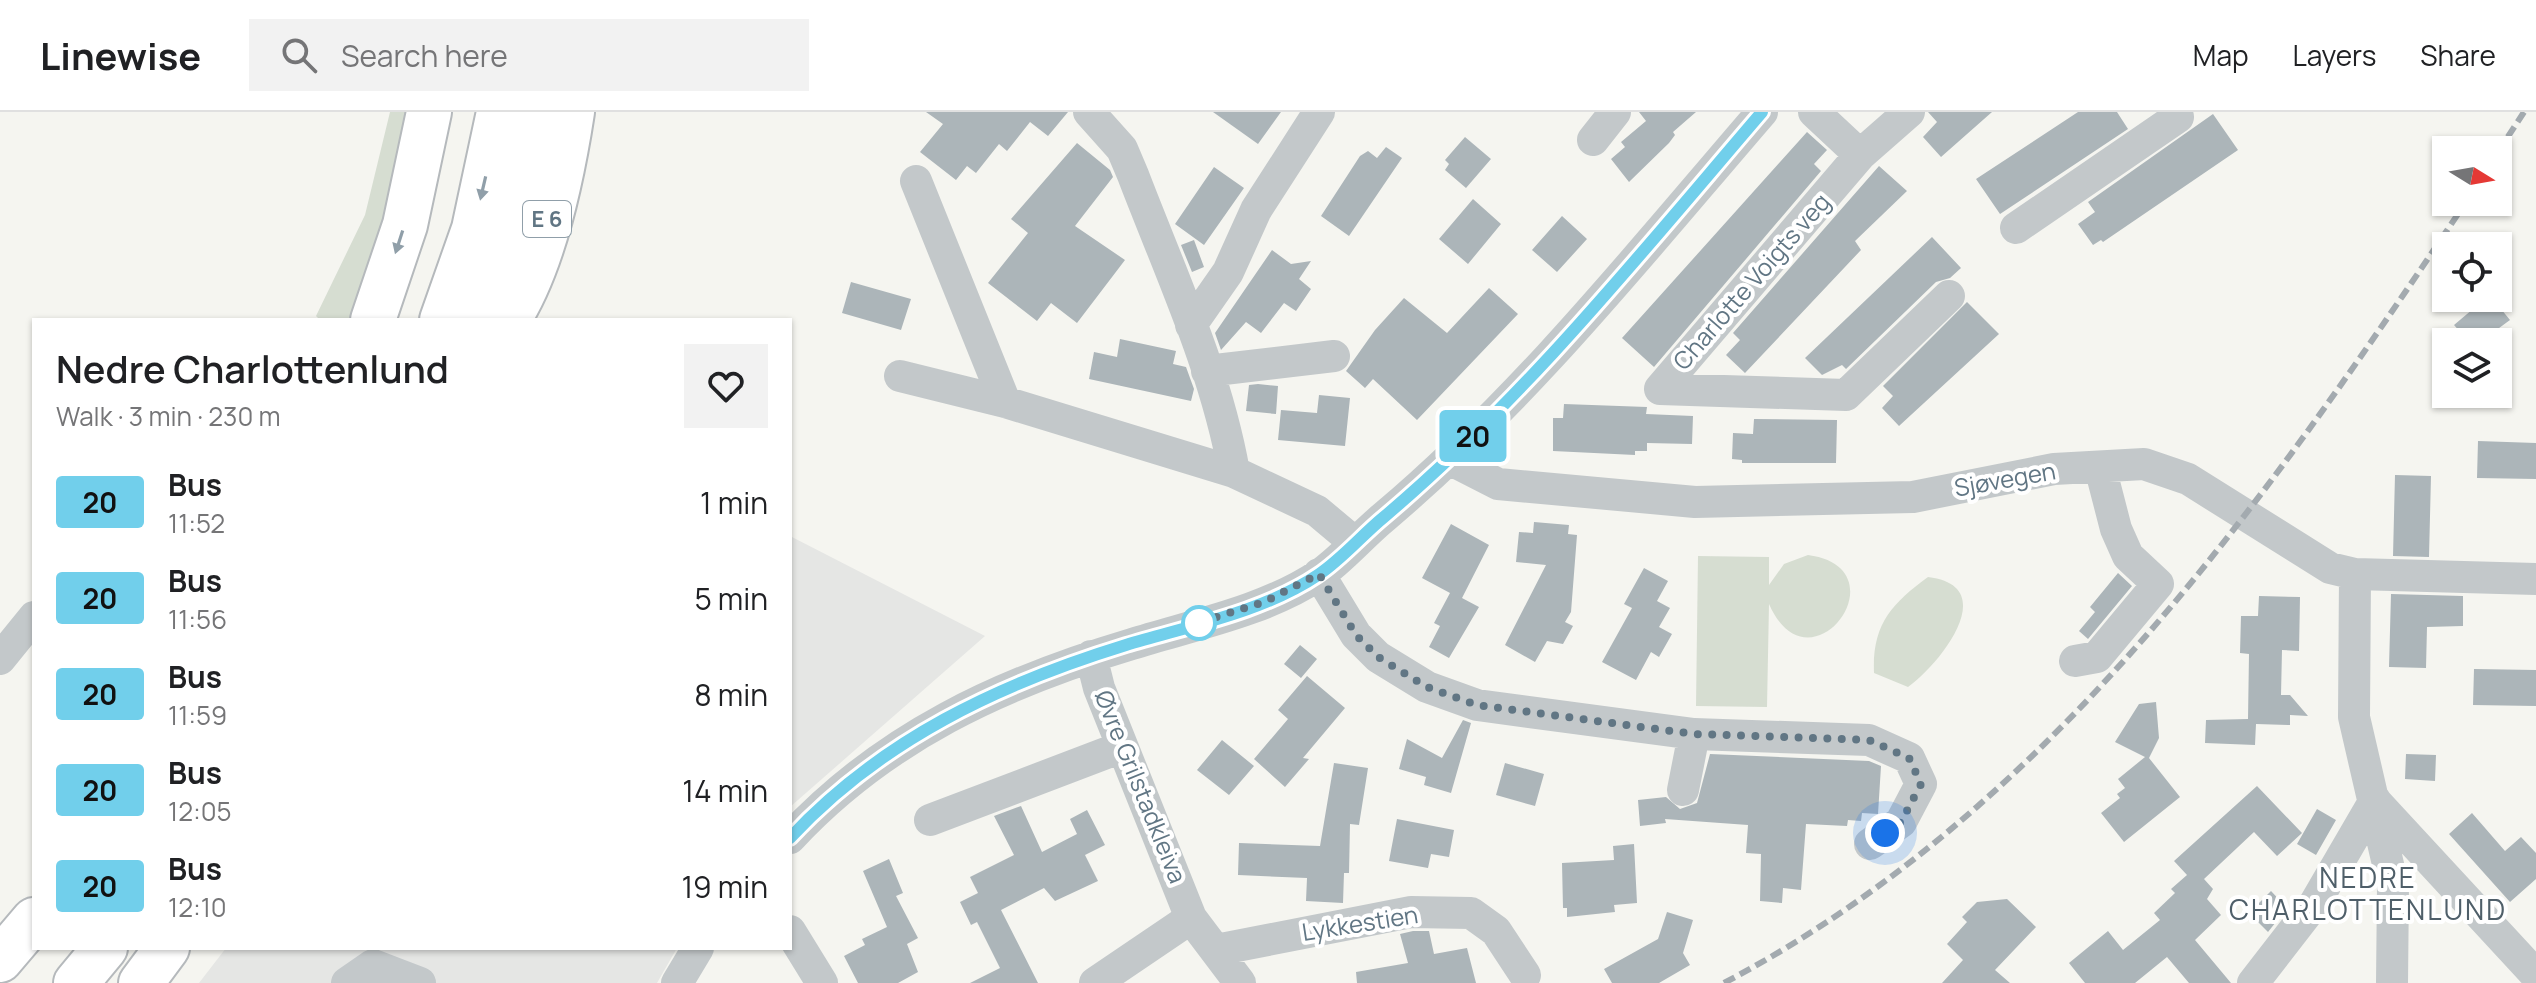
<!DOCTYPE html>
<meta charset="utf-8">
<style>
:root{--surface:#fff;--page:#f2f2f2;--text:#202124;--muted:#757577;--line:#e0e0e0}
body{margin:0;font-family:Manrope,sans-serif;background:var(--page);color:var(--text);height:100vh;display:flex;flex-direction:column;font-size:30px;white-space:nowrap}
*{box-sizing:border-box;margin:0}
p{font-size:26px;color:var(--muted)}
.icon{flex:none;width:44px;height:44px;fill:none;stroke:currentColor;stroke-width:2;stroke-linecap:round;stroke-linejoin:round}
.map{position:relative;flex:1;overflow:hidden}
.drawer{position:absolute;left:32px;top:206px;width:760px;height:632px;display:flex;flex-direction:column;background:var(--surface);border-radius:0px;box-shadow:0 2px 6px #0004}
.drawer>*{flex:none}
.badge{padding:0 16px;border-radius:6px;font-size:28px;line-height:52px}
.needle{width:52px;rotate:101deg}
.buttons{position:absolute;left:2432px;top:24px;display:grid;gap:16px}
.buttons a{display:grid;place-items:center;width:80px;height:80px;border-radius:0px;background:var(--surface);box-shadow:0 2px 6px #0004;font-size:40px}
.you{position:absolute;width:40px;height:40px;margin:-20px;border:6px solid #fff;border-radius:50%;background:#1a73e8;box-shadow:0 0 0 12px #1a73e833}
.map>.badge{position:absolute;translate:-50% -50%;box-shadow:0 0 0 4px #fff}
.round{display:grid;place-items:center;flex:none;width:84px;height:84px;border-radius:0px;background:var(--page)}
.head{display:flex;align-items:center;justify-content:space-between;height:136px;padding:0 24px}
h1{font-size:38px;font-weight:600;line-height:60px}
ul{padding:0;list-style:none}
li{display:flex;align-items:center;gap:24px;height:96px;padding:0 24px}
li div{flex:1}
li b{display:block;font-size:30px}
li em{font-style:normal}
li .badge{min-width:88px;font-weight:700;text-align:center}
header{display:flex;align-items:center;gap:48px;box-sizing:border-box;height:112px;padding:0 40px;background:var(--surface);border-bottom:2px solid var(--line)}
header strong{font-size:38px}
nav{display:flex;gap:44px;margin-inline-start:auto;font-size:28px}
.search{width:560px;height:72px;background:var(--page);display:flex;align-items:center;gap:20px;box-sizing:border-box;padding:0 28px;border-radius:0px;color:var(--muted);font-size:30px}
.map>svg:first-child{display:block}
.built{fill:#e5e6e4}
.green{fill:#d6ddd1}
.building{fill:#acb5b9}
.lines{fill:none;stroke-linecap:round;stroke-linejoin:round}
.highway-casing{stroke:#b5b9bc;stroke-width:48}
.minor{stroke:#c3c8ca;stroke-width:32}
.highway{stroke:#fff;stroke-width:44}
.rail{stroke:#a3aaaf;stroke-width:6;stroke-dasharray:12 6;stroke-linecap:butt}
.oneway{fill:#909fa9}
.line-casing{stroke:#fff;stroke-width:18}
.line{stroke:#71cfeb;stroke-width:12}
.walk{stroke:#617684;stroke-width:8;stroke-dasharray:0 14.4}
.stop-dot{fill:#fff;stroke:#71cfeb;stroke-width:4}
.labels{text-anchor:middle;stroke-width:8;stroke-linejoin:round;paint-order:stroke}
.shield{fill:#fff;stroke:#909fa9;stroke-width:2}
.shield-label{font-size:22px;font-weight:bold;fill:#617684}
.street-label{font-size:24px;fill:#617684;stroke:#fff}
.quarter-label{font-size:28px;letter-spacing:2px;fill:#4f5f69;stroke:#fff}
</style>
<header>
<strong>Linewise</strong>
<div class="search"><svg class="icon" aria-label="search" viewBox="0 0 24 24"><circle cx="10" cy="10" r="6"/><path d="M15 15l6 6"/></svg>Search here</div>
<nav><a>Map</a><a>Layers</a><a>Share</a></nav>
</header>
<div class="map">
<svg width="2536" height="871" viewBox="0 0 2536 871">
<rect width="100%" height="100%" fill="#f5f5f0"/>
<path class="built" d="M 790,424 L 985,524 L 790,695 Z
M 226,836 L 677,836 L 657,871 L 199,871 Z"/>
<path class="green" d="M 390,0 L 410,0 L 397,79 L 356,208 L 320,208 L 316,204 L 365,103 Z
M 1808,443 C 1905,456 1810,585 1769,492 L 1767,595 L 1696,594 L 1698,444 L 1769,445 L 1769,473 L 1784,452 Z
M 1928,465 C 2003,474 1939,553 1908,575 L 1874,561 C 1872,513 1891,492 1928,465 Z"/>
<path class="building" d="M 926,0 L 1068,0 L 1048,24 L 1030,10 L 1007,39 L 999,32 L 976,61 L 967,54 L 956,68 L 920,40 L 943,12 Z
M 1213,0 L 1281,0 L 1258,32 Z
M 1639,0 L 1696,0 L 1673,20 L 1675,23 L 1669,31 L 1629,70 L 1611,47 L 1625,35 L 1621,30 L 1646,9 Z
M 1928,0 L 1992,0 L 1941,45 L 1923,25 L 1937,10 Z
M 2078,0 L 2117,0 L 2128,17 L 2000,102 L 1976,67 Z
M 2213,2 L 2238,38 L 2103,130 L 2101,128 L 2093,133 L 2078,112 L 2095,100 L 2088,90 Z
M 1807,20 L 1827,38 L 1814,52 L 1821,59 L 1654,255 L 1622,226 Z
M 1465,25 L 1491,47 L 1466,76 L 1445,58 L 1449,52 L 1445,48 Z
M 1077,31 L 1110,58 L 1113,65 L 1075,114 L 1125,148 L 1077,211 L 1051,191 L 1037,209 L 988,171 L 1028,121 L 1011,107 Z
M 1386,35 L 1402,46 L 1349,124 L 1321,104 L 1360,44 L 1368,39 L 1377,46 Z
M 1879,54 L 1907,79 L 1855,129 L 1861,138 L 1745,261 L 1726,243 L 1740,228 L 1733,221 Z
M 1214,55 L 1244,76 L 1204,133 L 1175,112 Z
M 1473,87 L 1501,112 L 1468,152 L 1439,127 Z
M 1562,104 L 1587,127 L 1557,160 L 1532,138 Z
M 1932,125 L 1961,156 L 1950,166 L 1936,170 L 1846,257 L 1842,253 L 1822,263 L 1805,246 Z
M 1194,128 L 1204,155 L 1192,160 L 1181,133 Z
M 1272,138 L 1291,152 L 1311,149 L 1299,167 L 1311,177 L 1296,199 L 1284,191 L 1261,221 L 1246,210 L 1221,238 L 1215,221 Z
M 851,170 L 911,187 L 901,218 L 842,201 Z
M 1489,176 L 1518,202 L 1417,308 L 1373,267 L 1365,276 L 1346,259 L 1375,218 L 1404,186 L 1447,221 Z
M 2486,186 L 2492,186 L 2510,208 L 2480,230 L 2469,230 L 2454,213 Z
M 1967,190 L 1999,222 L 1899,314 L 1882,296 L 1893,284 L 1883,274 Z
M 1120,227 L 1176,239 L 1173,252 L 1186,255 L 1194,277 L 1191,289 L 1089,267 L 1094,240 L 1117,245 Z
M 1258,272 L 1278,274 L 1276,302 L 1246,299 L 1249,273 Z
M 1319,283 L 1350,286 L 1345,334 L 1278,328 L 1281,298 L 1317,301 Z
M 1564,292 L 1647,295 L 1646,302 L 1693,304 L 1692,332 L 1647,331 L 1647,339 L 1635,339 L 1635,343 L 1553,339 L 1553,306 L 1563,306 Z
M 1754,307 L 1837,308 L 1836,351 L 1742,351 L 1742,348 L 1732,347 L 1733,321 L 1753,322 Z
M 2478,329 L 2536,331 L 2536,367 L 2477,366 Z
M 2395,363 L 2431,364 L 2429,445 L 2393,444 Z
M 1534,410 L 1569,413 L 1568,422 L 1577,423 L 1571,500 L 1565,510 L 1573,514 L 1563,532 L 1547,529 L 1535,550 L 1505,533 L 1546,453 L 1516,450 L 1519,420 L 1533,421 Z
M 1451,412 L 1489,433 L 1462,486 L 1479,495 L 1449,546 L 1429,535 L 1440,514 L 1434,511 L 1450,481 L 1422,466 Z
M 1644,456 L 1668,469 L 1657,489 L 1670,496 L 1659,515 L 1672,522 L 1659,545 L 1651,540 L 1636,568 L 1602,550 L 1632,496 L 1624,492 Z
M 2118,461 L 2132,474 L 2088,527 L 2079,519 L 2095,500 L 2090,495 Z
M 2391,482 L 2463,484 L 2463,514 L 2427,515 L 2426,556 L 2389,555 Z
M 2259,484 L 2300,485 L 2299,539 L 2282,538 L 2281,583 L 2290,583 L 2308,604 L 2290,603 L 2290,613 L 2256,612 L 2255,633 L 2205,631 L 2206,608 L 2248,607 L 2249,542 L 2240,541 L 2241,504 L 2258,504 Z
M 1300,533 L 1317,547 L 1301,566 L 1284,552 Z
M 2474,557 L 2536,558 L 2536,594 L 2473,593 Z
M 1307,564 L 1345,596 L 1303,646 L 1309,647 L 1285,675 L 1254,647 L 1288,607 L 1278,598 Z
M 2156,590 L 2159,626 L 2149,646 L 2180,685 L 2124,730 L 2101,701 L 2120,686 L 2117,682 L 2125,676 L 2118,667 L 2145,645 L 2115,630 L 2139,592 Z
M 1463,608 L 1471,611 L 1451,681 L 1424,673 L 1426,665 L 1399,657 L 1407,627 L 1442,646 Z
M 1222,628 L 1254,654 L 1229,683 L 1197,658 Z
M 1710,642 L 1869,649 L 1881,654 L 1878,702 L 1862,701 L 1861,709 L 1848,708 L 1847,714 L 1806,712 L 1801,778 L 1783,776 L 1782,791 L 1760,789 L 1761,742 L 1746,741 L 1748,713 L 1665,707 L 1666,711 L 1640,714 L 1638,688 L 1666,685 L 1680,697 L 1697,691 Z
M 2406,642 L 2436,643 L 2435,669 L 2405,667 Z
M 1334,651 L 1368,656 L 1359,713 L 1350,712 L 1349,761 L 1344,761 L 1343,791 L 1306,789 L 1307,766 L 1238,763 L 1239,731 L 1320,734 Z
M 1505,651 L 1544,662 L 1535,694 L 1496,683 Z
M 2257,674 L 2302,721 L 2277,744 L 2254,720 L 2204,767 L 2213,777 L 2207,787 L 2221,803 L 2195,828 L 2231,871 L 2189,871 L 2167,845 L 2135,871 L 2085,871 L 2069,851 L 2108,819 L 2123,838 L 2160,808 L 2154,801 L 2175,781 L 2171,777 L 2187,763 L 2174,749 Z
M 1021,694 L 1042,740 L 1077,722 L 1070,707 L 1087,698 L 1105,733 L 1085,743 L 1098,769 L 1055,789 L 1044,776 L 1001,798 L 1038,871 L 970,871 L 1000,856 L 977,810 L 971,813 L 960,790 L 978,781 L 970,765 L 1014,743 L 994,704 Z
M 2317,697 L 2336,708 L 2316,743 L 2297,732 Z
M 2472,701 L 2505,739 L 2521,725 L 2536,741 L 2536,767 L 2510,790 L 2449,722 Z
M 1397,707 L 1454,718 L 1449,745 L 1431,742 L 1428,756 L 1389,749 Z
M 1634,732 L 1637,791 L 1614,793 L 1615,800 L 1567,805 L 1567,796 L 1563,796 L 1562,751 L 1614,748 L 1613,734 Z
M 889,747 L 903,781 L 896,784 L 918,826 L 907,832 L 918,860 L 898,871 L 858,871 L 844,844 L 865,833 L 862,827 L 887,815 L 863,759 Z
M 2271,779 L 2287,796 L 2268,820 L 2249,801 Z
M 2007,787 L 2036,815 L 1995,858 L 2010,871 L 1942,871 L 1963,848 L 1947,832 L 1967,810 L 1962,805 L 1977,790 Z
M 1667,800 L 1693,808 L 1683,841 L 1690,853 L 1659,871 L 1612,871 L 1604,857 L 1658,827 Z
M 1413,819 L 1429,819 L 1434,842 L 1467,836 L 1476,871 L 1357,871 L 1356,860 L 1408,851 L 1400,822 Z"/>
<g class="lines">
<defs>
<path id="highway" d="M 373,208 L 405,113 L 429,0
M 442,208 L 474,117 L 499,0
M 482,208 L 508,129 L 535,0
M 508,208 C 544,153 562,65 572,0
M 0,848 L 34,808
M 76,871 L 105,836
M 141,871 L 167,836"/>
</defs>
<use href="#highway" class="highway-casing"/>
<path class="minor" d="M 1089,0 L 1122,37 L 1133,63 C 1170,160 1216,258 1234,360
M 1814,0 L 1860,43
M 1909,0 L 1860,43 L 1660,277 L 1846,283 L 1949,184
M 1593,28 L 1615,0
M 916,69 L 1005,290
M 2016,116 L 2178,5 L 2173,0
M 1191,213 L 1228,160 L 1256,98 L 1319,0
M 1207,259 L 1334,244
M 900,264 L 1005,290 L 1234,360 L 1317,399 L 1354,430
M 1451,348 L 1498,372 L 1695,390 L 1913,385 L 2054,357 L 2144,352 L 2188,367 L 2330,456 L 2355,462 L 2536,467
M 1319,462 L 1356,523 L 1378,545 L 1427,575 L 1477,593 L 1694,622 L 1869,628 L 1909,646 L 1921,672 L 1901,710 L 1870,732
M 2355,462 L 2354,605 L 2393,774 L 2392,871
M 1091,544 L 1099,576 L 1191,806 L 1240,871
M 0,547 L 34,505
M 2075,549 L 2097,545 L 2158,472 L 2128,444 L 2116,417 L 2100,355
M 1683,678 L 1694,622
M 2377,691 L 2536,863
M 930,708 L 1122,635
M 790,726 C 884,625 1001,571 1132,532 C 1193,513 1265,499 1319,463 C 1342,447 1362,423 1384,405 C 1525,286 1642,139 1762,0
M 790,819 L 822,871
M 1216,838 L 1411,800 L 1471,801 L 1496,819 L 1525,863
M 347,871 L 373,853 L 420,871
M 677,871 L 698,836
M 1095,871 L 1191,806
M 2253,871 L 2315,791 L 2375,688"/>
<use href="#highway" class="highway"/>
<path class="rail" d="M 2498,40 L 2524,0
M 1724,871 C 2050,699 2265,390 2466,90"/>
</g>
<defs><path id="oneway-solid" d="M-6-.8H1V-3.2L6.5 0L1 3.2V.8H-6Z" transform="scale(2)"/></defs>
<g class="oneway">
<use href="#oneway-solid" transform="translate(483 76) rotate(103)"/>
<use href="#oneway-solid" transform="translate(399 130) rotate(108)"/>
</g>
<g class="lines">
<defs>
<path id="line" d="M 790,726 C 881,628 999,572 1126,533 C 1189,514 1263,500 1318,463 C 1342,447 1362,423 1384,405 C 1525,286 1642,140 1762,0"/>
</defs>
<use href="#line" class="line-casing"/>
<use href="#line" class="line"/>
<path class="walk" d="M 1199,511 L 1194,512 L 1264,490 L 1319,462 L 1356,523 L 1378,545 L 1427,575 L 1477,593 L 1694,622 L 1869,628 L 1909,646 L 1921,672 L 1901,710 L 1885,721"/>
</g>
<circle class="stop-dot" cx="1199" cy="511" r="16"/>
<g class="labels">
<rect class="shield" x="523" y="89" width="48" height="36" rx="6"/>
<g class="shield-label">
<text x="547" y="115">E 6</text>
</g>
<g class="street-label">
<text transform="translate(1752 170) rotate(-49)" y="8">Charlotte Voigts veg</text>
<text transform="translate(2005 368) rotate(-10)" y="8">Sjøvegen</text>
<text transform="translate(1140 675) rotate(68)" y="8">Øvre Grilstadkleiva</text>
<text transform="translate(1360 812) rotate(-9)" y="8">Lykkestien</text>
</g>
<g class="quarter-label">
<text x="2368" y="776">NEDRE<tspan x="2368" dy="32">CHARLOTTENLUND</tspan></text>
</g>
</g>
</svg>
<div class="buttons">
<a><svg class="needle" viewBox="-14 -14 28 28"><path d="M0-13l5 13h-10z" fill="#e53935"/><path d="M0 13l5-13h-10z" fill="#757577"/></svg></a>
<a><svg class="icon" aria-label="locate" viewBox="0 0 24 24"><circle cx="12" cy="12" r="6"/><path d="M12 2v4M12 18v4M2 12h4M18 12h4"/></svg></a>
<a><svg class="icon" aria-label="layers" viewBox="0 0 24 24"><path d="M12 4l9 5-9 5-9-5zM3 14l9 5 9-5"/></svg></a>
</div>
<div class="you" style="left:1885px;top:721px"></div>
<b class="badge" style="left:1473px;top:324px;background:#71cfeb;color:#111">20</b>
<section class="drawer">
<div class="head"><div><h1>Nedre Charlottenlund</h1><p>Walk · 3 min · 230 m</p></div><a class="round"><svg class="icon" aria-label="heart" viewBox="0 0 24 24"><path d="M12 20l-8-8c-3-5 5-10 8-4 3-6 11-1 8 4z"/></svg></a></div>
<ul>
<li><span class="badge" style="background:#71cfeb;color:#111">20</span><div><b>Bus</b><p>11:52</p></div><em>1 min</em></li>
<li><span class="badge" style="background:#71cfeb;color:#111">20</span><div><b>Bus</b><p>11:56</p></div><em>5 min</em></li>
<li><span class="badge" style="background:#71cfeb;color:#111">20</span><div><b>Bus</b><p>11:59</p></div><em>8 min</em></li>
<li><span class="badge" style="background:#71cfeb;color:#111">20</span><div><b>Bus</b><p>12:05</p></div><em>14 min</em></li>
<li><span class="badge" style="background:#71cfeb;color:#111">20</span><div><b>Bus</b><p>12:10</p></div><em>19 min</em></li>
</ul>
</section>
</div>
